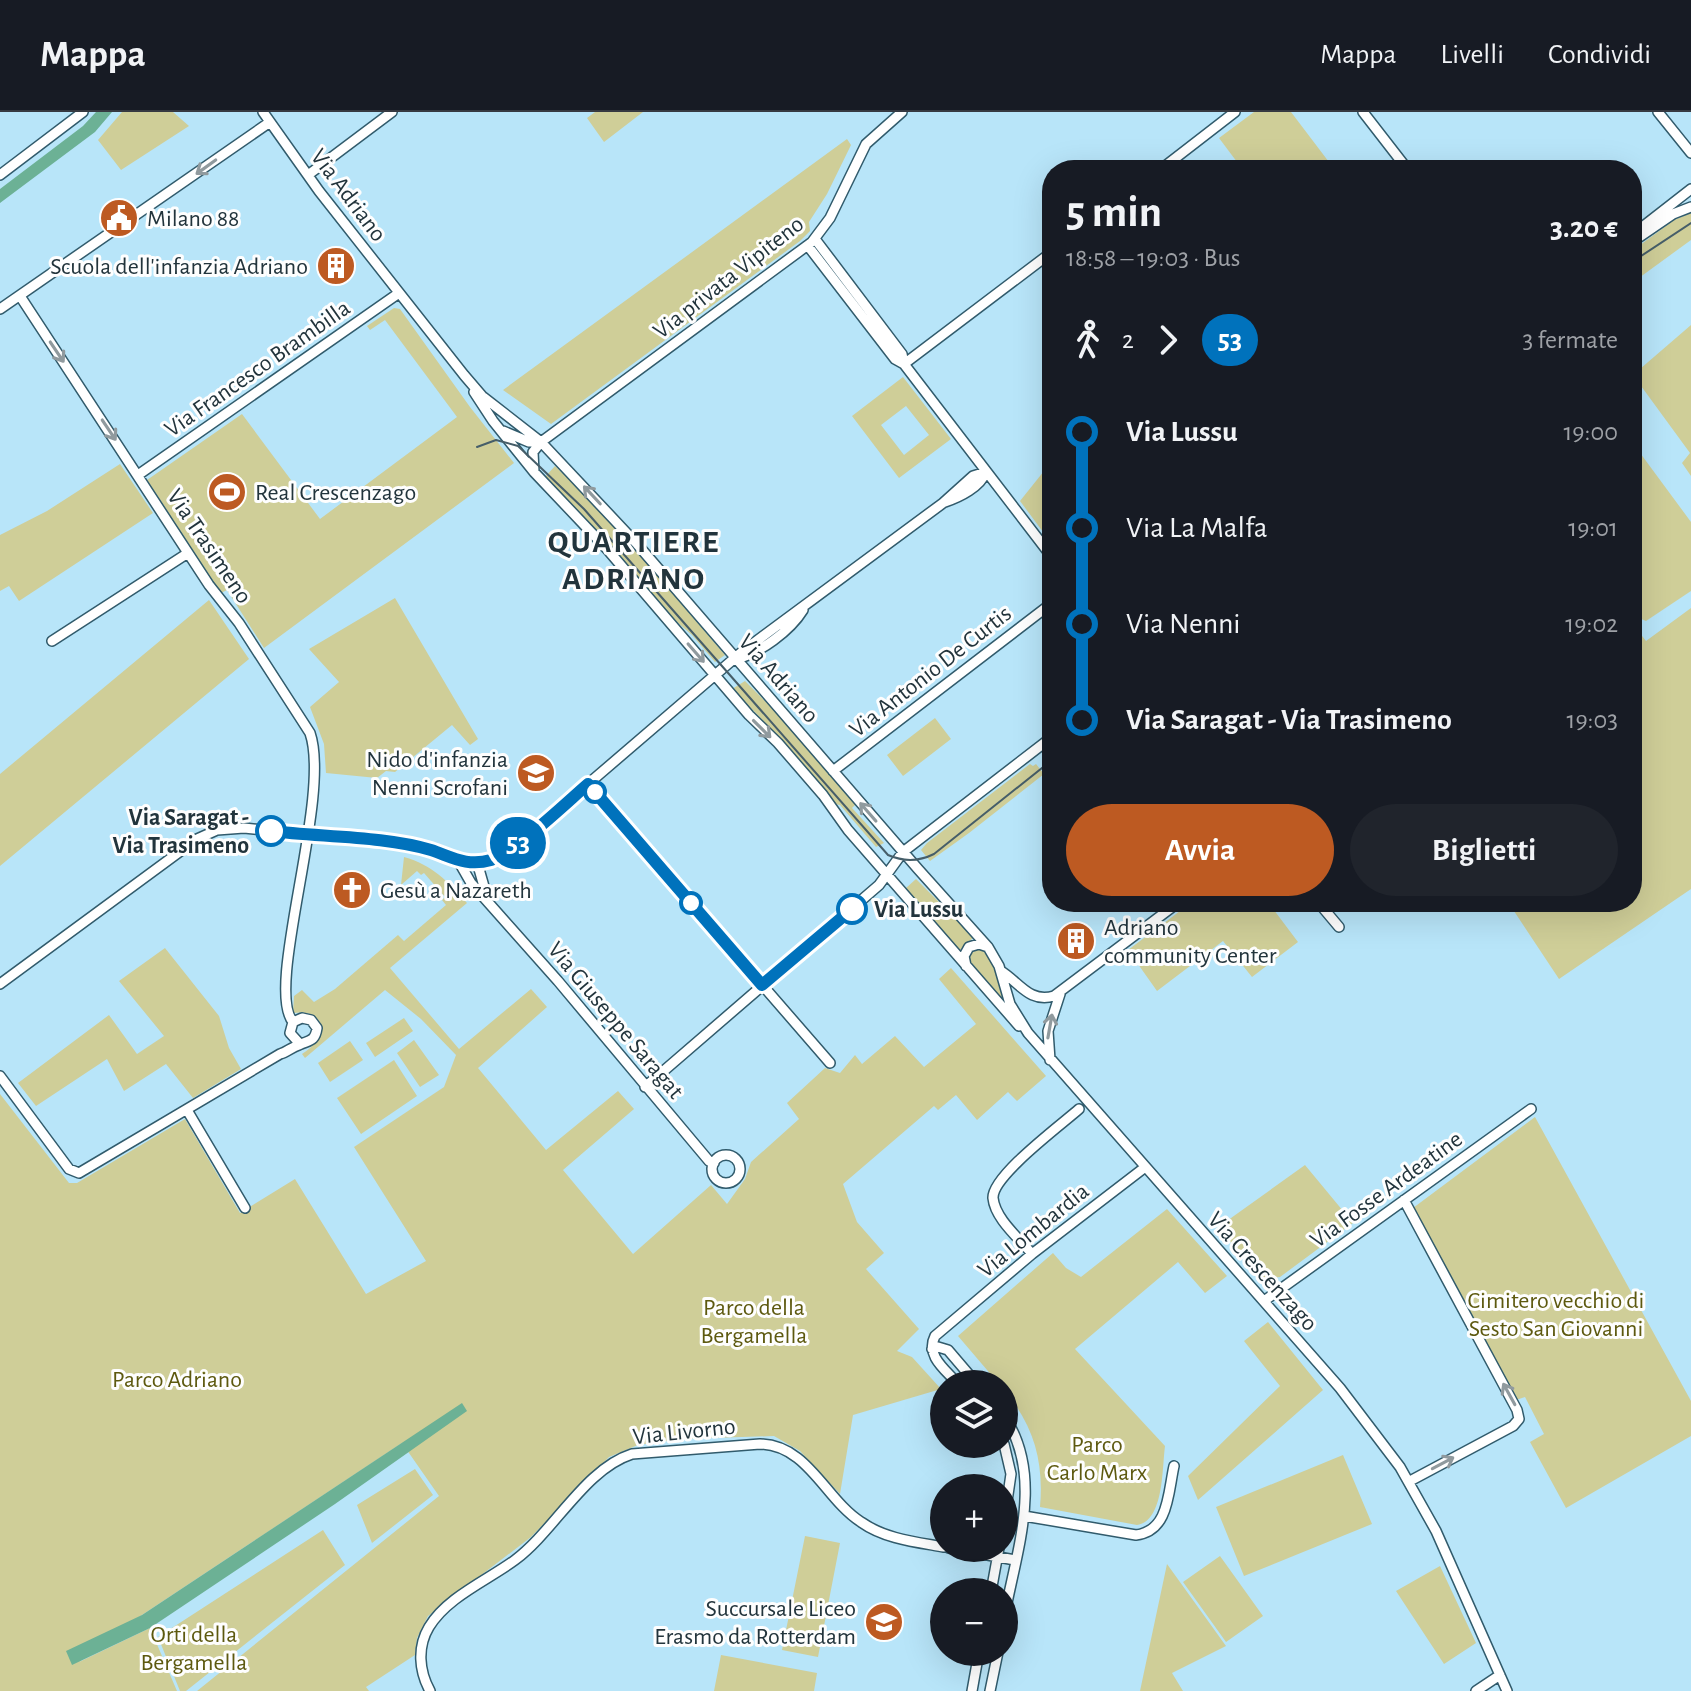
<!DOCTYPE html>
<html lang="it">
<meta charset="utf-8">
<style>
:root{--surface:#171b24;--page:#20242c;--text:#f1f3f6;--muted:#9ea1a6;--line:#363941;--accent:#bd5a22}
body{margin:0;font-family:"Alegreya Sans",sans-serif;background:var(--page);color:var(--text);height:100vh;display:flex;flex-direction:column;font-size:30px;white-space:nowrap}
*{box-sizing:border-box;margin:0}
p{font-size:26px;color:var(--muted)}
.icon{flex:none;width:44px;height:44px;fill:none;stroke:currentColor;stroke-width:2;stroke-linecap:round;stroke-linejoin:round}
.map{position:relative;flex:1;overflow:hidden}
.side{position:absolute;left:1042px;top:48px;width:600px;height:752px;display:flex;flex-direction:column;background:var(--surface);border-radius:32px;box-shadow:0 8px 32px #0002}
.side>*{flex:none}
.badge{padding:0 16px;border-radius:26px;font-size:28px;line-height:52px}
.buttons{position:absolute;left:930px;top:1258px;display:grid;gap:16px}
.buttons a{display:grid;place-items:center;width:88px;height:88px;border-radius:50%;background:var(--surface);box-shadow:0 8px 32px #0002;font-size:40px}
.map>.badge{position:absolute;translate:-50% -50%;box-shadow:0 0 0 4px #fff}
.legs{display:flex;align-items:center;gap:12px;height:88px;padding:0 24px;font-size:26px}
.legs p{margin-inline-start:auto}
.overview{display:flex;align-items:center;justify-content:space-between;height:136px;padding:0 24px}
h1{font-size:44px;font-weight:700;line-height:60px}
.button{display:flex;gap:16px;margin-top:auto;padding:16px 24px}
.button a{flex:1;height:92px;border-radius:48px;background:var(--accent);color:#fff;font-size:32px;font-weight:700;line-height:92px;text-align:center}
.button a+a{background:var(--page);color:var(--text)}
ul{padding:0 24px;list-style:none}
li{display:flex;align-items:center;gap:28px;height:96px;font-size:30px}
li i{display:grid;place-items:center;width:12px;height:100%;margin:0 10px;background:currentColor}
li i::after{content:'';width:20px;height:20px;margin:-10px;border:6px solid;border-radius:50%;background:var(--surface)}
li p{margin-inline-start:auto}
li:first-child i{background:linear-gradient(#0000 50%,currentColor 0)}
li:last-child i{background:linear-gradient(currentColor 50%,#0000 0)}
header{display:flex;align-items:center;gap:48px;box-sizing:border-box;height:112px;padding:0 40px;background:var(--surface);border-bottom:2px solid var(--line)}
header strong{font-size:38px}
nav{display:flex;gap:44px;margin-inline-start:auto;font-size:28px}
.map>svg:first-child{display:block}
.green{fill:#cfce98;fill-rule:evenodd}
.water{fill:#6cb195}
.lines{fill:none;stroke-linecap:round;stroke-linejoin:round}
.minor-casing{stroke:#315b6c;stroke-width:12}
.minor{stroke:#fff;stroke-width:9}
.tram{stroke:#465e69;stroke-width:2}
.oneway{stroke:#909a9e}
.line-1-casing{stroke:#fff;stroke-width:18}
.line-1{stroke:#0072bc;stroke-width:12}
.stop-1-dot{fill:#fff;stroke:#0072bc;stroke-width:4}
.labels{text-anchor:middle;stroke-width:6;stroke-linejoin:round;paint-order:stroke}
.street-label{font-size:24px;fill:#22343c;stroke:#fefefe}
.poi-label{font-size:24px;fill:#22343c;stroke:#fefefe;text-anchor:start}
.stop-label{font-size:24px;font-weight:bold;fill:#22343c;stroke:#fefefe;text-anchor:end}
.park-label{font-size:24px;fill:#5d590f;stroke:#fefefe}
.district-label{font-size:32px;font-weight:bold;letter-spacing:2px;fill:#22343c;stroke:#fefefe}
</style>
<header>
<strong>Mappa</strong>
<nav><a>Mappa</a><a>Livelli</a><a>Condividi</a></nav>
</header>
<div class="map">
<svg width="1691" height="1579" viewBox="0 0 1691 1579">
<rect width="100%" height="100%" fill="#b8e5f9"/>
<path class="green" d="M 122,0 L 173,0 L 189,14 L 121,58 L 98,28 Z
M 595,0 L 643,0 L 604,30 L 587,6 Z
M 1254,0 L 1291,0 L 1335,58 L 1243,58 L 1219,26 Z
M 847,27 L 851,33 L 827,82 L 809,110 L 810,119 L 800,129 L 551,312 L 503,278 Z
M 1691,101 L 1691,128 L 1632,171 L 1632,139 L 1674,108 Z
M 394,196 L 400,197 L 470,295 L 514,351 L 264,536 L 227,478 L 221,481 L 147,368 L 242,302 L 320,407 L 457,305 L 385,208 L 370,218 L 367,214 Z
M 1691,213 L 1691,364 L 1682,351 L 1690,341 L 1633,263 Z
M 903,265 L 951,327 L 899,366 L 852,304 ZM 906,294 L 929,323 L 904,343 L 881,313 Z
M 1632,330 L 1691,410 L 1691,479 L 1646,509 L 1632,503 Z
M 1052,349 L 1052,426 L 1049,428 L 1020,389 Z
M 120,352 L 153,401 L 19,489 L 9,474 L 0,479 L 0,423 L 47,399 Z
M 555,354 L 606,403 L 725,543 L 715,550 L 692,523 L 677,510 L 594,415 L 544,366 Z
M 395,486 L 478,627 L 470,633 L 452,613 L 395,660 L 386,659 L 377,666 L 326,661 L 324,632 L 310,595 L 339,570 L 309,537 Z
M 209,488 L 249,547 L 0,754 L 0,662 Z
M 1691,496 L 1691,777 L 1559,867 L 1508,790 L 1632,790 L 1632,511 L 1646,529 Z
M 745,569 L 776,600 L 856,692 L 852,696 L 884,731 L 876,735 L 840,693 L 835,692 L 784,630 L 732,577 Z
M 935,606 L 951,627 L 903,664 L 887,643 Z
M 1030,652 L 1033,654 L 1036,652 L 1044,662 L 969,721 L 930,749 L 921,738 L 927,731 Z
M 404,745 C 432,753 448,769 467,791 L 390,856 L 459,937 L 531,877 L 547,895 L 478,956 L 546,1038 L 618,979 L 634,997 L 563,1058 L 633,1142 L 711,1073 L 727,1092 L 745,1067 L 751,1050 L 799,1007 L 787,991 L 825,956 L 840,961 L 855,943 L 862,952 L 895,924 L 924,955 L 976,912 L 939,867 L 951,856 L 1046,964 L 1017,989 L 1008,980 L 977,1008 L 956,983 L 938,998 L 934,994 L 843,1072 L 857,1110 L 884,1141 L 866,1157 L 919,1217 L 897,1239 L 912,1245 L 941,1277 L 853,1303 L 840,1382 L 800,1339 L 774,1324 L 682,1327 L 638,1333 L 609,1345 L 531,1425 L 428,1504 L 417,1526 L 415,1543 L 366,1575 L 369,1579 L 197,1579 L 439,1384 L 402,1331 L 142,1503 L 79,1550 L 150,1516 L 177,1579 L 0,1579 L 0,982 L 69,1071 L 77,1071 L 185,1007 L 240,1101 L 295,1067 L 366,1182 L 426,1149 L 354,1035 L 444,975 L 456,943 L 421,907 L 385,878 L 305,946 L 302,942 C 329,926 327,896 293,901 L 294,884 L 302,878 L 314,890 L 335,877 L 398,823 L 404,829 L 446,793 L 442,788 L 445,785 L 424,761 L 421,763 L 417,759 L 401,773 Z
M 916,767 L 974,825 L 959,839 L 906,776 Z
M 1192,790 L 1268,790 L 1298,830 L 1252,865 L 1223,829 L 1157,879 L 1128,838 Z
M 165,836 L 219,904 L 229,936 L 241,957 L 193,986 L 166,952 L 124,979 L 107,947 L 36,994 L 18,971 L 109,903 L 137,942 L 164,924 L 119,869 Z
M 979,837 C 997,844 1002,875 1005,892 L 969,850 L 971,841 Z
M 404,906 L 413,919 L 375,945 L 366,931 Z
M 414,928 L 439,963 L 420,975 L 397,941 Z
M 350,929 L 363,948 L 330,970 L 318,951 Z
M 394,948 L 417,984 L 361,1022 L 337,986 Z
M 1535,1005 L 1691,1289 L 1691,1324 L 1566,1396 L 1530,1330 L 1544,1322 L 1525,1285 L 1516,1288 L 1413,1096 Z
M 1305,1053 L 1353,1111 L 1280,1165 L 1265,1167 L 1217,1116 Z
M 1167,1097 L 1227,1164 L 1205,1181 L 1178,1150 L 1075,1237 L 1165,1334 C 1162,1357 1164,1409 1137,1413 L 1040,1395 C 1044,1350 1034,1313 1004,1278 L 1004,1272 L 999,1272 L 958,1224 L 1053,1141 L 1066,1156 L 1081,1165 Z
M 1268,1210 L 1323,1278 L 1198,1388 L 1188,1364 L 1280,1274 L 1244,1229 Z
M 1343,1343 L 1372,1412 L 1244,1464 L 1216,1395 Z
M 415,1357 L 433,1383 L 372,1431 L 357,1393 Z
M 323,1418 L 345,1453 L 186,1579 L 180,1579 L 158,1525 Z
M 805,1424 L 840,1431 L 818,1545 L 782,1538 Z
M 1220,1444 L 1263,1504 L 1226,1530 L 1183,1470 Z
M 1167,1452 L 1226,1534 L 1172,1561 L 1183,1579 L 1140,1579 Z
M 1440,1454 L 1476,1531 L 1444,1552 L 1396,1479 Z
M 721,1543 L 817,1561 L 814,1579 L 714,1579 Z"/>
<path class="water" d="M 96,0 L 112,0 L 95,20 L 0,91 L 0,77 L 83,14 Z
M 462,1291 L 467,1299 L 335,1392 L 150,1516 L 72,1553 L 66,1539 L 142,1503 Z"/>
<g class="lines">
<defs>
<path id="minor" d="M 263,0 L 319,79 L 464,263 L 482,284 L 541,330 L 637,432 L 918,757 L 988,835 L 999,854 L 1010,892 L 1028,921 L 1340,1276 L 1400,1355 L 1436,1419 L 1507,1579
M 1363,0 L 1408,58
M 1658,0 L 1691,41
M 1160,58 L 1235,0
M 0,63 L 83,0
M 308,63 L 392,0
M 1632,123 L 1691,77
M 815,127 L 902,242 L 904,252 L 917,269 L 1052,445
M 1632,130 L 1673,102 L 1691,95
M 808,134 L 895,247 L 904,252
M 20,184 L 209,473 L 239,511 L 310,621 C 332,685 264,876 293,910 L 290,921 L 300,932
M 0,197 L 270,10
M 904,252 L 1052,140
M 474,280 L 493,309 L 534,360 L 607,437 L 749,603 L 778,631 L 823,683 L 848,718 L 1019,914
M 503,319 L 529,330 L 541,330
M 534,360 L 533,340 L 541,330 L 812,130 L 830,106 L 866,32 L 902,0
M 138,363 L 399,181
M 945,390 C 960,385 980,375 986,360
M 52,529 L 188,441
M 736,547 C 760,541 790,519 803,498
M 833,659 L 1052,491
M 588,672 L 830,951
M 459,750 L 471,771 L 558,869 L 709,1049 L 714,1051
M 477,750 L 487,785
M 1318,790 L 1339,815
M 966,854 L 964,844 L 969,835 L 979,832 L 988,835
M 1001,859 C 1020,871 1029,891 1054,884 L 1179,790
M 0,872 L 197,727 L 217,718 L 244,716 L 402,732 L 428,737 L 463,750 L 484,750 L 498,745 L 588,672 L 743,539 L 943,391 L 973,364 L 986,360
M 1050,948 L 1048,919 L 1060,882
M 0,964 L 69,1057 L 79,1061 L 280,942 C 287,940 292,935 299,933 C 309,928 315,930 317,916 L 311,908 L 302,906 L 293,910
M 645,975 L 879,773 L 903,740 L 1052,625
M 187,998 L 245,1096
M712 1057a14 14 0 1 1 28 0a14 14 0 1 1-28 0Z
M 1404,1088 L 1517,1298 L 1519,1307 L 1513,1314 L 1410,1369
M 1032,1142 C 1020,1127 995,1107 993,1086 C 992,1064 1061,1013 1079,997
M 1264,1189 L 1531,997
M 932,1237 L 938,1235 L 948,1238 L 977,1272
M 958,1272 C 946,1258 925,1244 935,1224 L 1032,1142 L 1144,1056
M 1004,1304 C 1045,1364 1016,1440 1004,1506
M 1004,1332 L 1011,1362 L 1004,1410
M 1024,1404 L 1136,1423 C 1169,1419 1168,1381 1174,1354
M 949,1436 L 1015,1448
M 991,1480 L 999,1436
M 430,1579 C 419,1559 417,1535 429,1515 C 447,1485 488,1468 515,1448 C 555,1418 585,1357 632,1342 L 760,1332 C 808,1333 825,1387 861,1410 C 885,1427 916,1430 944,1435
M 972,1579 L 979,1540
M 990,1579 L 998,1540
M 1476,1579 L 1500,1563"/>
</defs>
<use href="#minor" class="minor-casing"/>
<use href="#minor" class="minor"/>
<path class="tram" d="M 1632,150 L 1691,111
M 477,335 L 496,328 L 518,334 L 584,397 L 888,743 C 904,750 918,750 934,742 L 1052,648"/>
</g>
<defs><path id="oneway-shaft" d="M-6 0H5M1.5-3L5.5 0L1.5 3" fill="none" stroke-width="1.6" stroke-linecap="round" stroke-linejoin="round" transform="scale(2)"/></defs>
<g class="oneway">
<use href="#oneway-shaft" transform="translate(206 55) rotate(144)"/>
<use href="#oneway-shaft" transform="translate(57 240) rotate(56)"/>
<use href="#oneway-shaft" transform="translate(109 318) rotate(56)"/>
<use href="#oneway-shaft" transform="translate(592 383) rotate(-133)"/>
<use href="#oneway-shaft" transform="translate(696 541) rotate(49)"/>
<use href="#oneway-shaft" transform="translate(762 617) rotate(45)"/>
<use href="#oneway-shaft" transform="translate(868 700) rotate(-131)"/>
<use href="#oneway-shaft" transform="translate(1050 914) rotate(-80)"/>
<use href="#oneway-shaft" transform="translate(1509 1282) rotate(-119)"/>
<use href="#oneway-shaft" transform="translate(1443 1351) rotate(-28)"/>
</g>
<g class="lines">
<defs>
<path id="line-1" d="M 271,719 C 320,725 386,724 431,738 C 452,745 467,755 491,748 C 515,740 566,691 588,672 L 762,873 L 852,797"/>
</defs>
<use href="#line-1" class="line-1-casing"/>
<use href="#line-1" class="line-1"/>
</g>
<defs>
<symbol id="civic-disc" viewBox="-11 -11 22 22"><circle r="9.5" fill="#bd5a22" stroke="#fefefe"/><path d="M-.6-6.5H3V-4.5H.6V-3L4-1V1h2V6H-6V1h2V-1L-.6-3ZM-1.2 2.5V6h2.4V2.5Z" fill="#fff"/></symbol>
<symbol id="building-disc" viewBox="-11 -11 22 22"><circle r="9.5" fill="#bd5a22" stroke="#fefefe"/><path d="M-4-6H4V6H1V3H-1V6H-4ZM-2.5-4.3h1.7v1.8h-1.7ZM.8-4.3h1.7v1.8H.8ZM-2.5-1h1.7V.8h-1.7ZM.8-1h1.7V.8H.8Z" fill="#fff"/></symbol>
<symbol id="stadium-disc" viewBox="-11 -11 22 22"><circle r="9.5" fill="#bd5a22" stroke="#fefefe"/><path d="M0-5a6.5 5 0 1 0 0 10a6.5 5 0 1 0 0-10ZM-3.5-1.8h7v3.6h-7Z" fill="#fff"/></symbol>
<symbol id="school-disc" viewBox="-11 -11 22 22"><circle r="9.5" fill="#bd5a22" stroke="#fefefe"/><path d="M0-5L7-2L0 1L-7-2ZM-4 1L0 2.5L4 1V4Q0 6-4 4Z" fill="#fff"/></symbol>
<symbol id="church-disc" viewBox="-11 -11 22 22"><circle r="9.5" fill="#bd5a22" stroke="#fefefe"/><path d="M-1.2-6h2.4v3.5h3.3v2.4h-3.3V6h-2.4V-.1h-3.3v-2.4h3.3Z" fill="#fff"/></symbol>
</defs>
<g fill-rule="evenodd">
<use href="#civic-disc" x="97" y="84" width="44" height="44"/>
<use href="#building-disc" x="314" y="132" width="44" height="44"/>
<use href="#stadium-disc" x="205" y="358" width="44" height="44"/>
<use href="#school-disc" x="514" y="639" width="44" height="44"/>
<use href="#church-disc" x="330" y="756" width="44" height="44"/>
<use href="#building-disc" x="1054" y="807" width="44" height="44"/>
<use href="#school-disc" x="862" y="1488" width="44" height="44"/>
</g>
<g class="stop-1-dot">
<circle cx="595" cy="680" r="10"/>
<circle cx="271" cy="719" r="14"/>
<circle cx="691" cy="791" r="10"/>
<circle cx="852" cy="797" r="14"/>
</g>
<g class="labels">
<g class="street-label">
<text transform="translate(349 83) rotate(53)" y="8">Via Adriano</text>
<text transform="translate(728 165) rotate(-38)" y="8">Via privata Vipiteno</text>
<text transform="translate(257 256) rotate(-35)" y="8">Via Francesco Brambilla</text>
<text transform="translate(210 434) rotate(56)" y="8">Via Trasimeno</text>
<text transform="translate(930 559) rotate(-38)" y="8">Via Antonio De Curtis</text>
<text transform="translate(779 566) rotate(49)" y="8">Via Adriano</text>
<text transform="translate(616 908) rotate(50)" y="8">Via Giuseppe Saragat</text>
<text transform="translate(1386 1077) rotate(-36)" y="8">Via Fosse Ardeatine</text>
<text transform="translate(1033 1118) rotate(-39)" y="8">Via Lombardia</text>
<text transform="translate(1263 1159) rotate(48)" y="8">Via Crescenzago</text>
<text transform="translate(684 1319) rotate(-6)" y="8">Via Livorno</text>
</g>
<g class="poi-label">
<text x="147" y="114">Milano 88</text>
<text x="308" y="162" text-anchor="end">Scuola dell'infanzia Adriano</text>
<text x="255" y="388">Real Crescenzago</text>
<text x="508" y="655" text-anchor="end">Nido d'infanzia<tspan x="508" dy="28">Nenni Scrofani</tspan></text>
<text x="380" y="786">Gesù a Nazareth</text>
<text x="1104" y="823">Adriano<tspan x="1104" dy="28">community Center</tspan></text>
<text x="856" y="1504" text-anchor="end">Succursale Liceo<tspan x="856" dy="28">Erasmo da Rotterdam</tspan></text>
</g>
<g class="stop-label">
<text x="249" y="713">Via Saragat -<tspan x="249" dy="28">Via Trasimeno</tspan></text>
<text x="874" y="805" text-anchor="start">Via Lussu</text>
</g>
<g class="park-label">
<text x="1556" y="1196">Cimitero vecchio di<tspan x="1556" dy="28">Sesto San Giovanni</tspan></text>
<text x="754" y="1203">Parco della<tspan x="754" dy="28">Bergamella</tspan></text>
<text x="177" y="1275">Parco Adriano</text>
<text x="1097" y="1340">Parco<tspan x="1097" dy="28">Carlo Marx</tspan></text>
<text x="194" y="1530">Orti della<tspan x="194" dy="28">Bergamella</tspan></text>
</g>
<g class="district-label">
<text x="634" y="440">QUARTIERE<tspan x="634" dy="37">ADRIANO</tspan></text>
</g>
</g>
</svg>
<div class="buttons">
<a><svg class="icon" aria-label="layers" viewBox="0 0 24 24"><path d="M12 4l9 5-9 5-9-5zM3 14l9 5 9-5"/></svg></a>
<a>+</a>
<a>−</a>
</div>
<b class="badge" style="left:518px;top:731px;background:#0072bc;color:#fff">53</b>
<section class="side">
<div class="overview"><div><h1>5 min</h1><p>18:58 – 19:03 · Bus</p></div><b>3.20 €</b></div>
<div class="legs"><svg class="icon" aria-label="walk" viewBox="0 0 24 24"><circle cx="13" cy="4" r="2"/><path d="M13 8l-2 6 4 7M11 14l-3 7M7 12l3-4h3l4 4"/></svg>2<svg class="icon" aria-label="forward" viewBox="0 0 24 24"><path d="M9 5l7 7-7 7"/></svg><b class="badge" style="background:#0072bc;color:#fff">53</b><p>3 fermate</p></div>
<ul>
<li><i style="color:#0072bc"></i><b>Via Lussu</b><p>19:00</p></li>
<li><i style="color:#0072bc"></i><span>Via La Malfa</span><p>19:01</p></li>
<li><i style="color:#0072bc"></i><span>Via Nenni</span><p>19:02</p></li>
<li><i style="color:#0072bc"></i><b>Via Saragat - Via Trasimeno</b><p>19:03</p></li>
</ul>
<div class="button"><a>Avvia</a><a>Biglietti</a></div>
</section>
</div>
